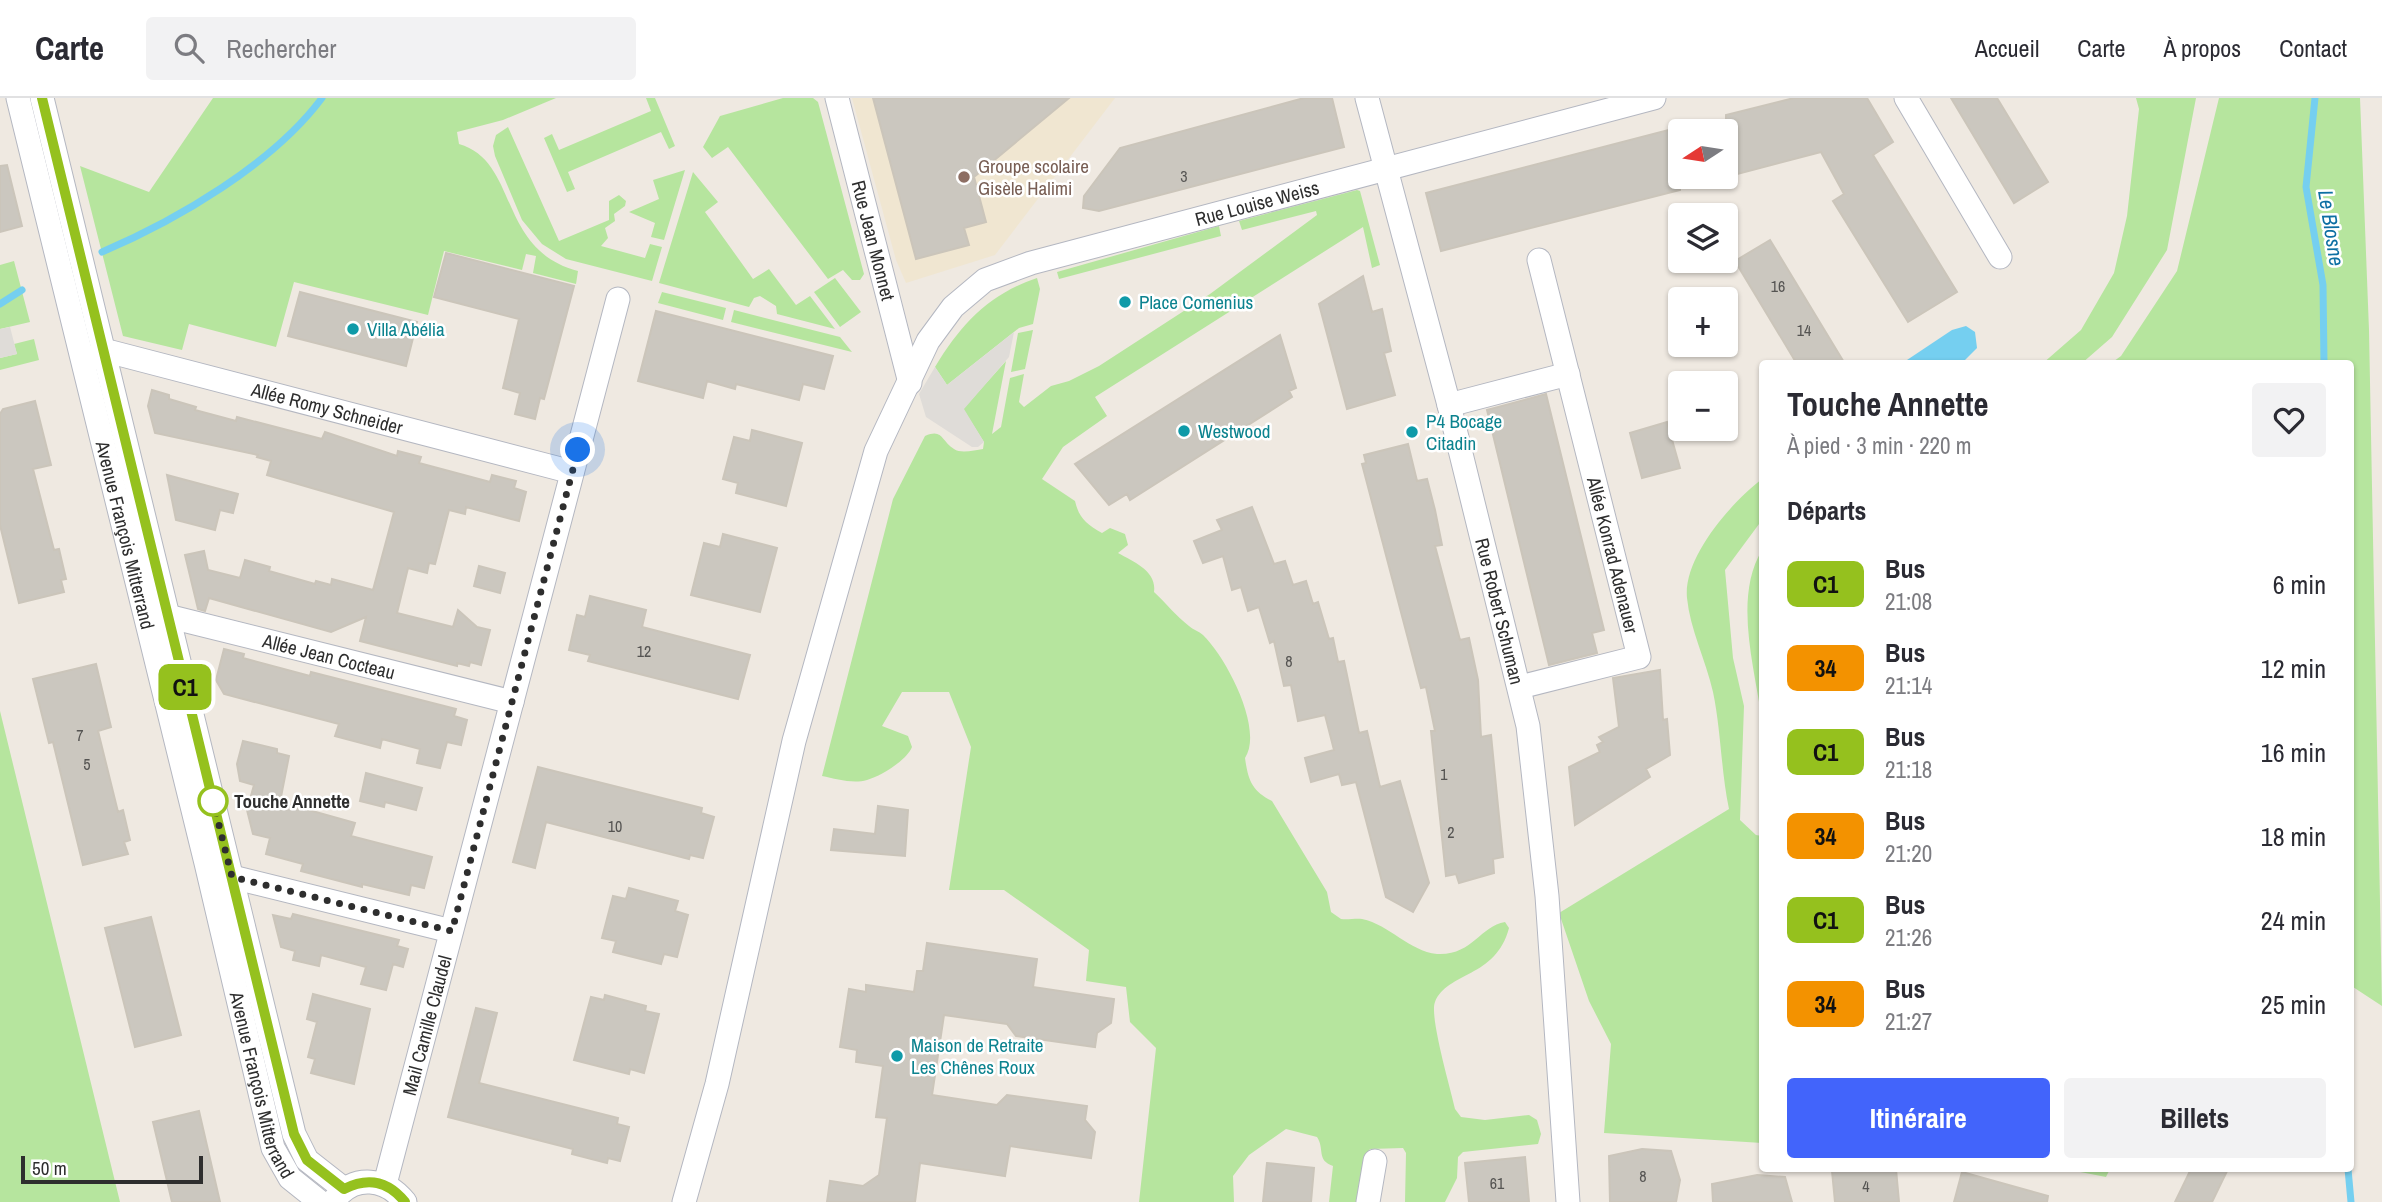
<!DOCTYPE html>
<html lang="fr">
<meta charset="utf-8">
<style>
:root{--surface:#fff;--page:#f2f2f3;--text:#2b2b33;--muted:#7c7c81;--line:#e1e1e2;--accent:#4264fb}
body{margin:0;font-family:"Archivo Narrow",sans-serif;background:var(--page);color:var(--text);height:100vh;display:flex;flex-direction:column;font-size:26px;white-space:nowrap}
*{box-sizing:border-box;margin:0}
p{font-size:23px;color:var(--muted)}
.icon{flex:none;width:38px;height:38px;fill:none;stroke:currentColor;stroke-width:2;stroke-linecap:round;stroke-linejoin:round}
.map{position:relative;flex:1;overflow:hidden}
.details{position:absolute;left:1759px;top:262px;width:595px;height:812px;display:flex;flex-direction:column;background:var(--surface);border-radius:7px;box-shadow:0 2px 5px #0004}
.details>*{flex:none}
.badge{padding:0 14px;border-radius:10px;font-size:24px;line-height:46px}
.needle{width:46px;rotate:258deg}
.tools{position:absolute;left:1668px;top:21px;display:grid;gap:14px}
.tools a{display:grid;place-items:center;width:70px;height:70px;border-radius:7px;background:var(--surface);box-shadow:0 2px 5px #0004;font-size:35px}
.scale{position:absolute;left:21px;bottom:18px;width:182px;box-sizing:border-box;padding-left:7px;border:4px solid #2e2e2e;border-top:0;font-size:19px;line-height:24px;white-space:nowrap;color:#2e2e2e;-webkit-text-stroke:5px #fff;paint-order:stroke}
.you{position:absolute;width:35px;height:35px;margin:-18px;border:5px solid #fff;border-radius:50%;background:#1a73e8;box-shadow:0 0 0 10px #1a73e833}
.map>.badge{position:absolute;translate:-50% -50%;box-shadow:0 0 0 4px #fff}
h2{padding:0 28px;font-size:26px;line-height:63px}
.round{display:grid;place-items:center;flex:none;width:74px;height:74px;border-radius:7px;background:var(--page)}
.summary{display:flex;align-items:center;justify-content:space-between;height:119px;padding:0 28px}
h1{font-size:33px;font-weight:800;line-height:52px}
.button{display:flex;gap:14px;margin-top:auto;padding:14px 28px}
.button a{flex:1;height:80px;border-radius:7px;background:var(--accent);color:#fff;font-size:28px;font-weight:800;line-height:80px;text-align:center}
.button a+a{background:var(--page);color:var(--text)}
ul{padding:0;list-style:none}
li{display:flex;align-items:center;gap:21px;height:84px;padding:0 28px}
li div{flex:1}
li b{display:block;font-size:26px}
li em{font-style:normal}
li .badge{min-width:77px;font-weight:700;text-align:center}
header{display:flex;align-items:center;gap:42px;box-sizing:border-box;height:98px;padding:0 35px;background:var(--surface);border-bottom:2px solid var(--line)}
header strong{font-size:33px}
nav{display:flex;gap:38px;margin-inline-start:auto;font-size:24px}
.search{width:490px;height:63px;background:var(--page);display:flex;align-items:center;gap:18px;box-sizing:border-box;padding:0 24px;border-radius:7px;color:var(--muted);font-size:26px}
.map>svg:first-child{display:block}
.education{fill:#f0e6d1}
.green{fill:#b6e59e}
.plaza{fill:#dfdcd8}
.water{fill:#75cff0}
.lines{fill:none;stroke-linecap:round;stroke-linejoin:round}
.stream{stroke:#75cff0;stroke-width:7}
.building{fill:#cbc7bf;stroke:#cbc5ba;stroke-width:2}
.minor-casing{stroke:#b4b7c1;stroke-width:25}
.minor{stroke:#fff;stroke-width:23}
.line-casing{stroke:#fff;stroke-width:16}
.line{stroke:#95c11e;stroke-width:10}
.walk{stroke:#2e2e2e;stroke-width:7;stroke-dasharray:0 12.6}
.education-dot{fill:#8d6e63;stroke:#fff;stroke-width:2.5}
.culture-dot{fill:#0f9aa8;stroke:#fff;stroke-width:2.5}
.stop-dot{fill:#fff;stroke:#95c11e;stroke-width:3.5}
.labels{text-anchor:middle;stroke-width:5;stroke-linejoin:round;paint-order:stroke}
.number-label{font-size:16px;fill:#555452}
.education-label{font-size:19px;fill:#785e54;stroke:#fff;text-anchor:start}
.street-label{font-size:19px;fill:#2e2e2e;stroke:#fff}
.culture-label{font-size:19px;fill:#0d838f;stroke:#fff;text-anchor:start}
.stop-label{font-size:19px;font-weight:bold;fill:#2e2e2e;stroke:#fff;text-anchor:start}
.water-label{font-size:21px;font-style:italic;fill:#0d6fa3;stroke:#fff}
</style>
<header>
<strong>Carte</strong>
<div class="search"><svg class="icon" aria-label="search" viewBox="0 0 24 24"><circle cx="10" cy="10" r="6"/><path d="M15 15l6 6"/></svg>Rechercher</div>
<nav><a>Accueil</a><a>Carte</a><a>À propos</a><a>Contact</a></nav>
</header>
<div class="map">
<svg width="2382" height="1104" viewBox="0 0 2382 1104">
<rect width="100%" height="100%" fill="#efe9e1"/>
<path class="education" d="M 852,0 L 1115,0 L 995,157 L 906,185 L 896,162 Z"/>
<path class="green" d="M 213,0 L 556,0 L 503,22 L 457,34 L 459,46 C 519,63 497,152 578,173 L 576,186 L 533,175 L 536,158 L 526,156 L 522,172 L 444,153 L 428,217 L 294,184 L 276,249 L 189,226 L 182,252 L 123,238 L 80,68 L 149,94 Z
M 646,0 L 655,0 L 675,48 L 669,51 L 661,34 L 568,74 L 575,91 L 567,94 L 544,40 L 552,36 L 559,52 L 651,13 Z
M 783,0 L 813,0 L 818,4 L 864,176 L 860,182 L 852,182 L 843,172 L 828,181 L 728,49 L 712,60 L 703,49 L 720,18 Z
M 2136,0 L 2196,0 L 2167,152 L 2112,239 L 2081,266 L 2042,266 L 2081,232 L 2114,175 L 2127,118 L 2139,11 Z
M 2219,0 L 2360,0 L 2369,232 L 2382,908 L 2350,887 L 2350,266 L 2110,266 L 2121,258 L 2177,173 Z
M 508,29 L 559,143 L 609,122 L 609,103 L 619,97 L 626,103 L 625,108 L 614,116 L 615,123 L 605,130 L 608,140 L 601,148 L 645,160 L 650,146 L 662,149 L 652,183 L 566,161 L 542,146 L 522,122 L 495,58 L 493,48 L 496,37 Z
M 685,72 L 664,142 L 651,139 L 655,125 L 629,114 L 659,101 L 653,82 Z
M 693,74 L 718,104 L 705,114 L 753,181 L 769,171 L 796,207 L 810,198 L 835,231 L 777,216 L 776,208 L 760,198 L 754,200 L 749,209 L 659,185 Z
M 1357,92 L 1360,93 L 1380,167 L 1372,170 L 1363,129 L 1095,299 L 1107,318 L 1063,349 L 1042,381 L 1075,403 C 1079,420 1086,426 1102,435 L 1110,430 L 1125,436 L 1128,447 L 1118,455 C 1134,464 1157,473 1154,494 C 1166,505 1176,518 1189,528 C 1193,532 1199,533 1203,537 C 1226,559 1264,631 1245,660 C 1248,682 1252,693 1272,703 L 1327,794 L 1331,814 L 1341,821 C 1348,822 1356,820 1362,821 C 1390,827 1409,853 1437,856 C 1472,858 1480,828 1505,824 L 1509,830 C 1496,880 1447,874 1435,904 C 1429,918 1451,992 1455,1011 L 1461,1019 L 1485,1022 L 1529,1017 L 1537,1022 L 1541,1036 L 1538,1046 L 1463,1054 L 1458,1059 L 1457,1080 L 1445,1104 L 1405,1104 L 1406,1055 L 1403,1050 L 1370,1051 L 1364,1061 L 1358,1104 L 1329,1104 L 1333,1068 C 1316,1062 1325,1051 1317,1039 L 1286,1031 L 1249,1057 L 1233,1078 L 1234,1104 L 1139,1104 L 1156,950 L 1130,924 L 1126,889 L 1086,883 L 1089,852 L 1004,792 L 949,792 L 971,649 L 949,594 L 902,594 L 882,628 L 908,638 L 912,649 C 907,662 881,678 867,682 C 853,686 836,681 822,678 L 893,401 L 925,338 C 943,330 941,343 954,351 C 961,356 975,352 983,351 L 984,344 L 963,311 L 1006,263 L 992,336 L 1001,329 L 1010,280 L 1024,276 L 1019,304 L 1024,309 L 1051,288 L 1069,283 L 1099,268 L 1210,196 L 1317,117 L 1316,113 L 1242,132 L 1239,123 Z
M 1219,128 L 1221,138 L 1059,181 L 1057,174 Z
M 14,163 L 30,224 L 0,231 L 0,167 Z
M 835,180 L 861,214 L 840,229 L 814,194 Z
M 1037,180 L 1040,191 L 1033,226 L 1019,230 L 947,287 L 935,269 C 961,226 989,196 1037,180 Z
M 662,194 L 726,210 L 723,222 L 658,205 Z
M 734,212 L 840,239 L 852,254 L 731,224 Z
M 1033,232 L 1025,271 L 1011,274 L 1018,235 Z
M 34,241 L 39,262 L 0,272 L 0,260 L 17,256 L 14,246 Z
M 1762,381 L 1762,422 L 1725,472 L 1733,560 L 1744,608 L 1740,722 L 1756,737 L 1762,738 L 1762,1045 L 1604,1035 L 1611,946 L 1589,903 L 1559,815 L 1729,711 C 1721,673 1721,632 1713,594 C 1706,563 1690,531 1687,500 C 1683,459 1732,404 1762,381 Z
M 1762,452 L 1762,623 C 1755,570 1733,500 1762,452 Z
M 0,613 L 120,1104 L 0,1104 Z
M 2065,1071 L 2110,1071 L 2106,1079 Z"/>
<path class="plaza" d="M 10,229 L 17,256 L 0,260 L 0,231 Z
M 1014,234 L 1009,259 L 964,311 L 984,344 L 978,349 L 972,349 L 926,319 L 919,296 L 935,269 L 947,287 Z"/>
<path class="water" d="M 1966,228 L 1975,234 L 1977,250 L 1961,266 L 1901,266 L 1952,232 Z"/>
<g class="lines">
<path class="stream" d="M 2315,0 L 2306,89 L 2323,187 L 2324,266
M 102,154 C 177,122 273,66 322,0
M 0,206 L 22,192
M 2348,1071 L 2351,1104"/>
</g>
<path class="building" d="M 873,0 L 1069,0 L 974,79 L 986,124 L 964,130 L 969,147 L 916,161 Z
M 1304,0 L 1332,0 L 1344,49 L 1099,113 L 1083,110 L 1084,98 L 1120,50 Z
M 1794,0 L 1867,0 L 1893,44 L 1873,57 L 1957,194 L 1908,224 L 1833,103 L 1844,96 L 1821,54 L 1726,79 L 1726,17 Z
M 1951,0 L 1997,0 L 2048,84 L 2014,105 Z
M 1680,29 L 1680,92 L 1441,153 L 1426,95 Z
M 7,67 L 22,128 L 0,134 L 0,68 Z
M 1770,142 L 1845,266 L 1797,266 L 1735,163 Z
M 446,155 L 574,188 L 544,301 L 540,300 L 535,321 L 515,316 L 520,295 L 503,290 L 519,221 L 434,199 Z
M 1363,178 L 1372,214 L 1382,211 L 1391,253 L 1384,255 L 1395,297 L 1347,311 L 1319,206 Z
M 300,194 L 417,224 L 406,268 L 288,238 Z
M 656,213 L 833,258 L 824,291 L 803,286 L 799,302 L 736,286 L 735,291 L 707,283 L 703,300 L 638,283 Z
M 1280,237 L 1296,290 L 1289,293 L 1292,299 L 1130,402 L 1127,396 L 1109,407 L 1075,366 Z
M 152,292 L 169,297 L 169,301 L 196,309 L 195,312 L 236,323 L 237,319 L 322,341 L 325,334 L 397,358 L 398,353 L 421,359 L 419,365 L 490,384 L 492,377 L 516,383 L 514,390 L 526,394 L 519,423 L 466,409 L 465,416 L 449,412 L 435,466 L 429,465 L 427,475 L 408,470 L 397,515 L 453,529 L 458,512 L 477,529 L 490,532 L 481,567 L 470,564 L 469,568 L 457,565 L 457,568 L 360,543 L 366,519 L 331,534 L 209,500 L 205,513 L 198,511 L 185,457 L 204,453 L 208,472 L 240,480 L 245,462 L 270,469 L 269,473 L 315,486 L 316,483 L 331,487 L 332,481 L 373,492 L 394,414 L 267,377 L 271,363 L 257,359 L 258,357 L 155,335 L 148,308 Z
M 1546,296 L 1604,532 L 1592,535 L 1597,555 L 1549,567 L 1487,312 Z
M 35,303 L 51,367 L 33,371 L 54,452 L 59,451 L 66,481 L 61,482 L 64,494 L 19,505 L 0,427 L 0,316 L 3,311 Z
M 1667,324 L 1680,370 L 1642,380 L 1630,335 Z
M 752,332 L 802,345 L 786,408 L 736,395 L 738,385 L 723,381 L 734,339 L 750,343 Z
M 1408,346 L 1417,383 L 1427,381 L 1435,412 L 1442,447 L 1435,448 L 1460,542 L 1469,540 L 1478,582 L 1481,639 L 1491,637 L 1503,759 L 1493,761 L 1494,775 L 1459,785 L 1456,776 L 1446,778 L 1431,633 L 1435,633 L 1426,589 L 1421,590 L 1362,366 L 1366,365 L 1364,357 Z
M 167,377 L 238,396 L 233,415 L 220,412 L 215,432 L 176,422 Z
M 1252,409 L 1274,466 L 1285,463 L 1293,487 L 1306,483 L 1313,506 L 1318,504 L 1329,541 L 1333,540 L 1338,564 L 1344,563 L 1359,635 L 1367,633 L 1380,689 L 1400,683 L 1429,785 L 1413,814 L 1386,799 L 1356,684 L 1342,687 L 1339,676 L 1311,684 L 1305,660 L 1334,652 L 1325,617 L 1298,623 L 1291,587 L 1284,588 L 1274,543 L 1270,545 L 1259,509 L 1248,513 L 1241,489 L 1232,492 L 1223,458 L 1203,465 L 1194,443 L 1222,432 L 1217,422 Z
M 723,436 L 777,450 L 760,514 L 691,497 L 704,445 L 720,449 Z
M 479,468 L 505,475 L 500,495 L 474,488 Z
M 590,498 L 646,512 L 642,529 L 750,557 L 738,601 L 588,563 L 590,557 L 569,552 L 577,517 L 585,519 Z
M 224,551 L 244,556 L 243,560 L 310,578 L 311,574 L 456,611 L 454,618 L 467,622 L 461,647 L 447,644 L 440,670 L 417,665 L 420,651 L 382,641 L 380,650 L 335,638 L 339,626 L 224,596 L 216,582 Z
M 96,566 L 111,629 L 98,633 L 118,714 L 123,712 L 130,742 L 124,744 L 128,756 L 83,767 L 53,644 L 49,645 L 33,581 Z
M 1660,572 L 1663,622 L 1667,621 L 1670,657 L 1646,671 L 1650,679 L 1575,727 L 1569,669 L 1600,654 L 1597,647 L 1603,644 L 1599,639 L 1619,629 L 1613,580 Z
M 243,643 L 277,651 L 277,655 L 289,658 L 280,704 L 355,725 L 351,738 L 432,759 L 424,790 L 411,787 L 409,797 L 362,786 L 362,789 L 301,773 L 303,766 L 266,756 L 270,740 L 253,736 L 247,712 L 254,687 L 240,683 L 237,666 Z
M 538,669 L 702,710 L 701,715 L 714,719 L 703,760 L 690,757 L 689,761 L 546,724 L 535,770 L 513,764 Z
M 366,675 L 422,690 L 416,712 L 385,704 L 384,709 L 360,703 Z
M 878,708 L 908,712 L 905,758 L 831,752 L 834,731 L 875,736 Z
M 629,790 L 678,803 L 675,813 L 688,817 L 677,859 L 664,856 L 661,866 L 613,854 L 616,843 L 602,840 L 613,798 L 626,801 Z
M 293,816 L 399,842 L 397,848 L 408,851 L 403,869 L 393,866 L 386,892 L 361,886 L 366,869 L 321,857 L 319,868 L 293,862 L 295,853 L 281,849 L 273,817 L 291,821 Z
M 151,819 L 181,937 L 135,949 L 105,830 Z
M 927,845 L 1037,861 L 1033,889 L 1114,901 L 1111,925 L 1097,935 L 1095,949 L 1016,938 L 1007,926 L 944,917 L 932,997 L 997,1007 L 1007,997 L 1087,1008 L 1085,1022 L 1095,1034 L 1091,1060 L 1010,1048 L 1005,1078 L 920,1065 L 915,1104 L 827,1104 L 830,1083 L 863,1088 L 879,1077 L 887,1020 L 876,1019 L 883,968 L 856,964 L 857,952 L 840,949 L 849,891 L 866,894 L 866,887 L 914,894 L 917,873 L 923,873 Z
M 313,896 L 370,911 L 354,986 L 311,975 L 315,961 L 308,959 L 317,924 L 307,921 Z
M 605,897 L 646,908 L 645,913 L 659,916 L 644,975 L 630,971 L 629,976 L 574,962 L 591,899 L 604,902 Z
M 476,910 L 497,915 L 479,985 L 618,1020 L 617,1026 L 629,1029 L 620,1063 L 608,1060 L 607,1065 L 572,1056 L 573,1051 L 448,1019 Z
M 199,1013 L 220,1104 L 172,1104 L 153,1024 Z
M 1642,1051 L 1671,1053 L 1680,1082 L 1676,1104 L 1610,1104 L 1609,1058 Z
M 1525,1059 L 1529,1104 L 1469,1104 L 1465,1065 Z
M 1267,1065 L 1314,1070 L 1311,1104 L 1263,1104 Z
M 1852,1071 L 1896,1071 L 1899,1104 L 1835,1104 L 1832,1073 Z
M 2191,1071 L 2228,1071 L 2212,1104 L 2175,1104 Z
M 1962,1074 L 2048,1098 L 2047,1104 L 1954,1104 Z
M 1757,1077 L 1785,1079 L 1792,1104 L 1713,1104 L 1712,1086 Z"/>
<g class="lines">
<defs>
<g id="minor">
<path id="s1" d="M 18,0 L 206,765 L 273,1050 L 290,1080 L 320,1104"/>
<path d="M 42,0 L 294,1036 L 307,1062 L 344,1091"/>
<path id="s2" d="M 837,0 L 910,285"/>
<path id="s3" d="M 1367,0 L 1449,307 L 1528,628 L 1547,798 L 1568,1104"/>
<path d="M 1906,0 L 2000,159"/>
<path id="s4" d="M 92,259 L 111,254 L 572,374"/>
<path d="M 1449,307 L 1568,276"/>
<path id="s5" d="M 156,520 L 167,518 L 512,604"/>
<path d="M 1520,589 L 1639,559 L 1539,162"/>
<path d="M 220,781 L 232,779 L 451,833"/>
<path id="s6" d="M 385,1086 L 618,201"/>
<path d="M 335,1101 C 355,1076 386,1080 405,1104"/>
<path id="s7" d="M 684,1104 L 717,986 L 794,643 L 876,353 L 928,243 L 953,209 L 985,182 L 1031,165 L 1654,0"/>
<path d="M 1368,1104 L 1375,1063"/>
</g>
</defs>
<use href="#minor" class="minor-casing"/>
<use href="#minor" class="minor"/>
</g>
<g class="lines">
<defs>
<path id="line" d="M 42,0 L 294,1036 L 307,1062 L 344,1091 C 368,1079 388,1083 405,1104"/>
</defs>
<use href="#line" class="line-casing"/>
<use href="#line" class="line"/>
<path class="walk" d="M 213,703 L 232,779 L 452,833 L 578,352"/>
</g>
<circle class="education-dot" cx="964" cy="79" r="7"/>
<g class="culture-dot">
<circle cx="1125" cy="204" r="7"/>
<circle cx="353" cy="231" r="7"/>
<circle cx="1184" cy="333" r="7"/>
<circle cx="1412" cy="334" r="7"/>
<circle cx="897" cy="958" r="7"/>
</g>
<circle class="stop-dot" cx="213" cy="703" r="14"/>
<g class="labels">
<g class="number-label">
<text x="1184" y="84">3</text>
<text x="1778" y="194">16</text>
<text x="1804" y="238">14</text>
<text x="644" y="559">12</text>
<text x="1289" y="569">8</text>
<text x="80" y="643">7</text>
<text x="87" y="672">5</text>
<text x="1444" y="682">1</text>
<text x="615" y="734">10</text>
<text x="1451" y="740">2</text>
<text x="1643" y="1084">8</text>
<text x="1497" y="1091">61</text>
<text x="1866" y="1094">4</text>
</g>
<g class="education-label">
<text x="978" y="75">Groupe scolaire<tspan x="978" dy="22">Gisèle Halimi</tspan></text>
</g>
<g class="street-label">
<text dy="7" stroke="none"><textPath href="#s7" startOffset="1264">Rue Louise Weiss</textPath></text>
<text dy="7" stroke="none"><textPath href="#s2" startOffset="147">Rue Jean Monnet</textPath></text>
<text dy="7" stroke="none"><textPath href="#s4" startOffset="243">Allée Romy Schneider</textPath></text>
<text dy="7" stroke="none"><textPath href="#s1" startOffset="450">Avenue François Mitterrand</textPath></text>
<text transform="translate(1613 457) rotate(76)" y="7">Allée Konrad Adenauer</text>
<text dy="7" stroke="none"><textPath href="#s3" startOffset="530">Rue Robert Schuman</textPath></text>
<text dy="7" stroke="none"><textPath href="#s5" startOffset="178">Allée Jean Cocteau</textPath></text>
<text dy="7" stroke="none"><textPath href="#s6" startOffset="164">Mail Camille Claudel</textPath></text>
<text dy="7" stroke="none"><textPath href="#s1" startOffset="1017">Avenue François Mitterrand</textPath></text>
</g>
<g class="culture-label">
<text x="1139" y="211">Place Comenius</text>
<text x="367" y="238">Villa Abélia</text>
<text x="1426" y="330">P4 Bocage<tspan x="1426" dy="22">Citadin</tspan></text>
<text x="1198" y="340">Westwood</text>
<text x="911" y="954">Maison de Retraite<tspan x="911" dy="22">Les Chênes Roux</tspan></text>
</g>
<g class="stop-label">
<text x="234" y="710">Touche Annette</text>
</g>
<g class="water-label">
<text transform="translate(2331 130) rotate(81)" y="7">Le Blosne</text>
</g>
</g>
</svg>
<div class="tools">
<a><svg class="needle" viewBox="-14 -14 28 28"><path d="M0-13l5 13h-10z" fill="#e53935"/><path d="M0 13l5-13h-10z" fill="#7c7c81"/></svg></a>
<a><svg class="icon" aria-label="layers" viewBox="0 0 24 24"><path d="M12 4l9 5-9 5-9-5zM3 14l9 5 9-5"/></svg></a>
<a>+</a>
<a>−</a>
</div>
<div class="scale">50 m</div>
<div class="you" style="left:578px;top:352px"></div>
<b class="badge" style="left:185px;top:589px;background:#95c11e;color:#111">C1</b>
<section class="details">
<div class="summary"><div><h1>Touche Annette</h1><p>À pied · 3 min · 220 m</p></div><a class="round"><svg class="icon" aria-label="heart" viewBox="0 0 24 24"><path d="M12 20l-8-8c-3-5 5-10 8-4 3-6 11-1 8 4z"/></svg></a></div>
<h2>Départs</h2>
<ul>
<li><span class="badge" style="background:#95c11e;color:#111">C1</span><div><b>Bus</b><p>21:08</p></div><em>6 min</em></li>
<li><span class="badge" style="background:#f39200;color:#111">34</span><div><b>Bus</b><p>21:14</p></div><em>12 min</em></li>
<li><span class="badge" style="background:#95c11e;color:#111">C1</span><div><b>Bus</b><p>21:18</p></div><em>16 min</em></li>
<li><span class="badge" style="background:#f39200;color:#111">34</span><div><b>Bus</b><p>21:20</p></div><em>18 min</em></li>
<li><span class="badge" style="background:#95c11e;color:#111">C1</span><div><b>Bus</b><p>21:26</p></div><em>24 min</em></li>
<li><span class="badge" style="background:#f39200;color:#111">34</span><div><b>Bus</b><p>21:27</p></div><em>25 min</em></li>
</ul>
<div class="button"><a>Itinéraire</a><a>Billets</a></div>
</section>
</div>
